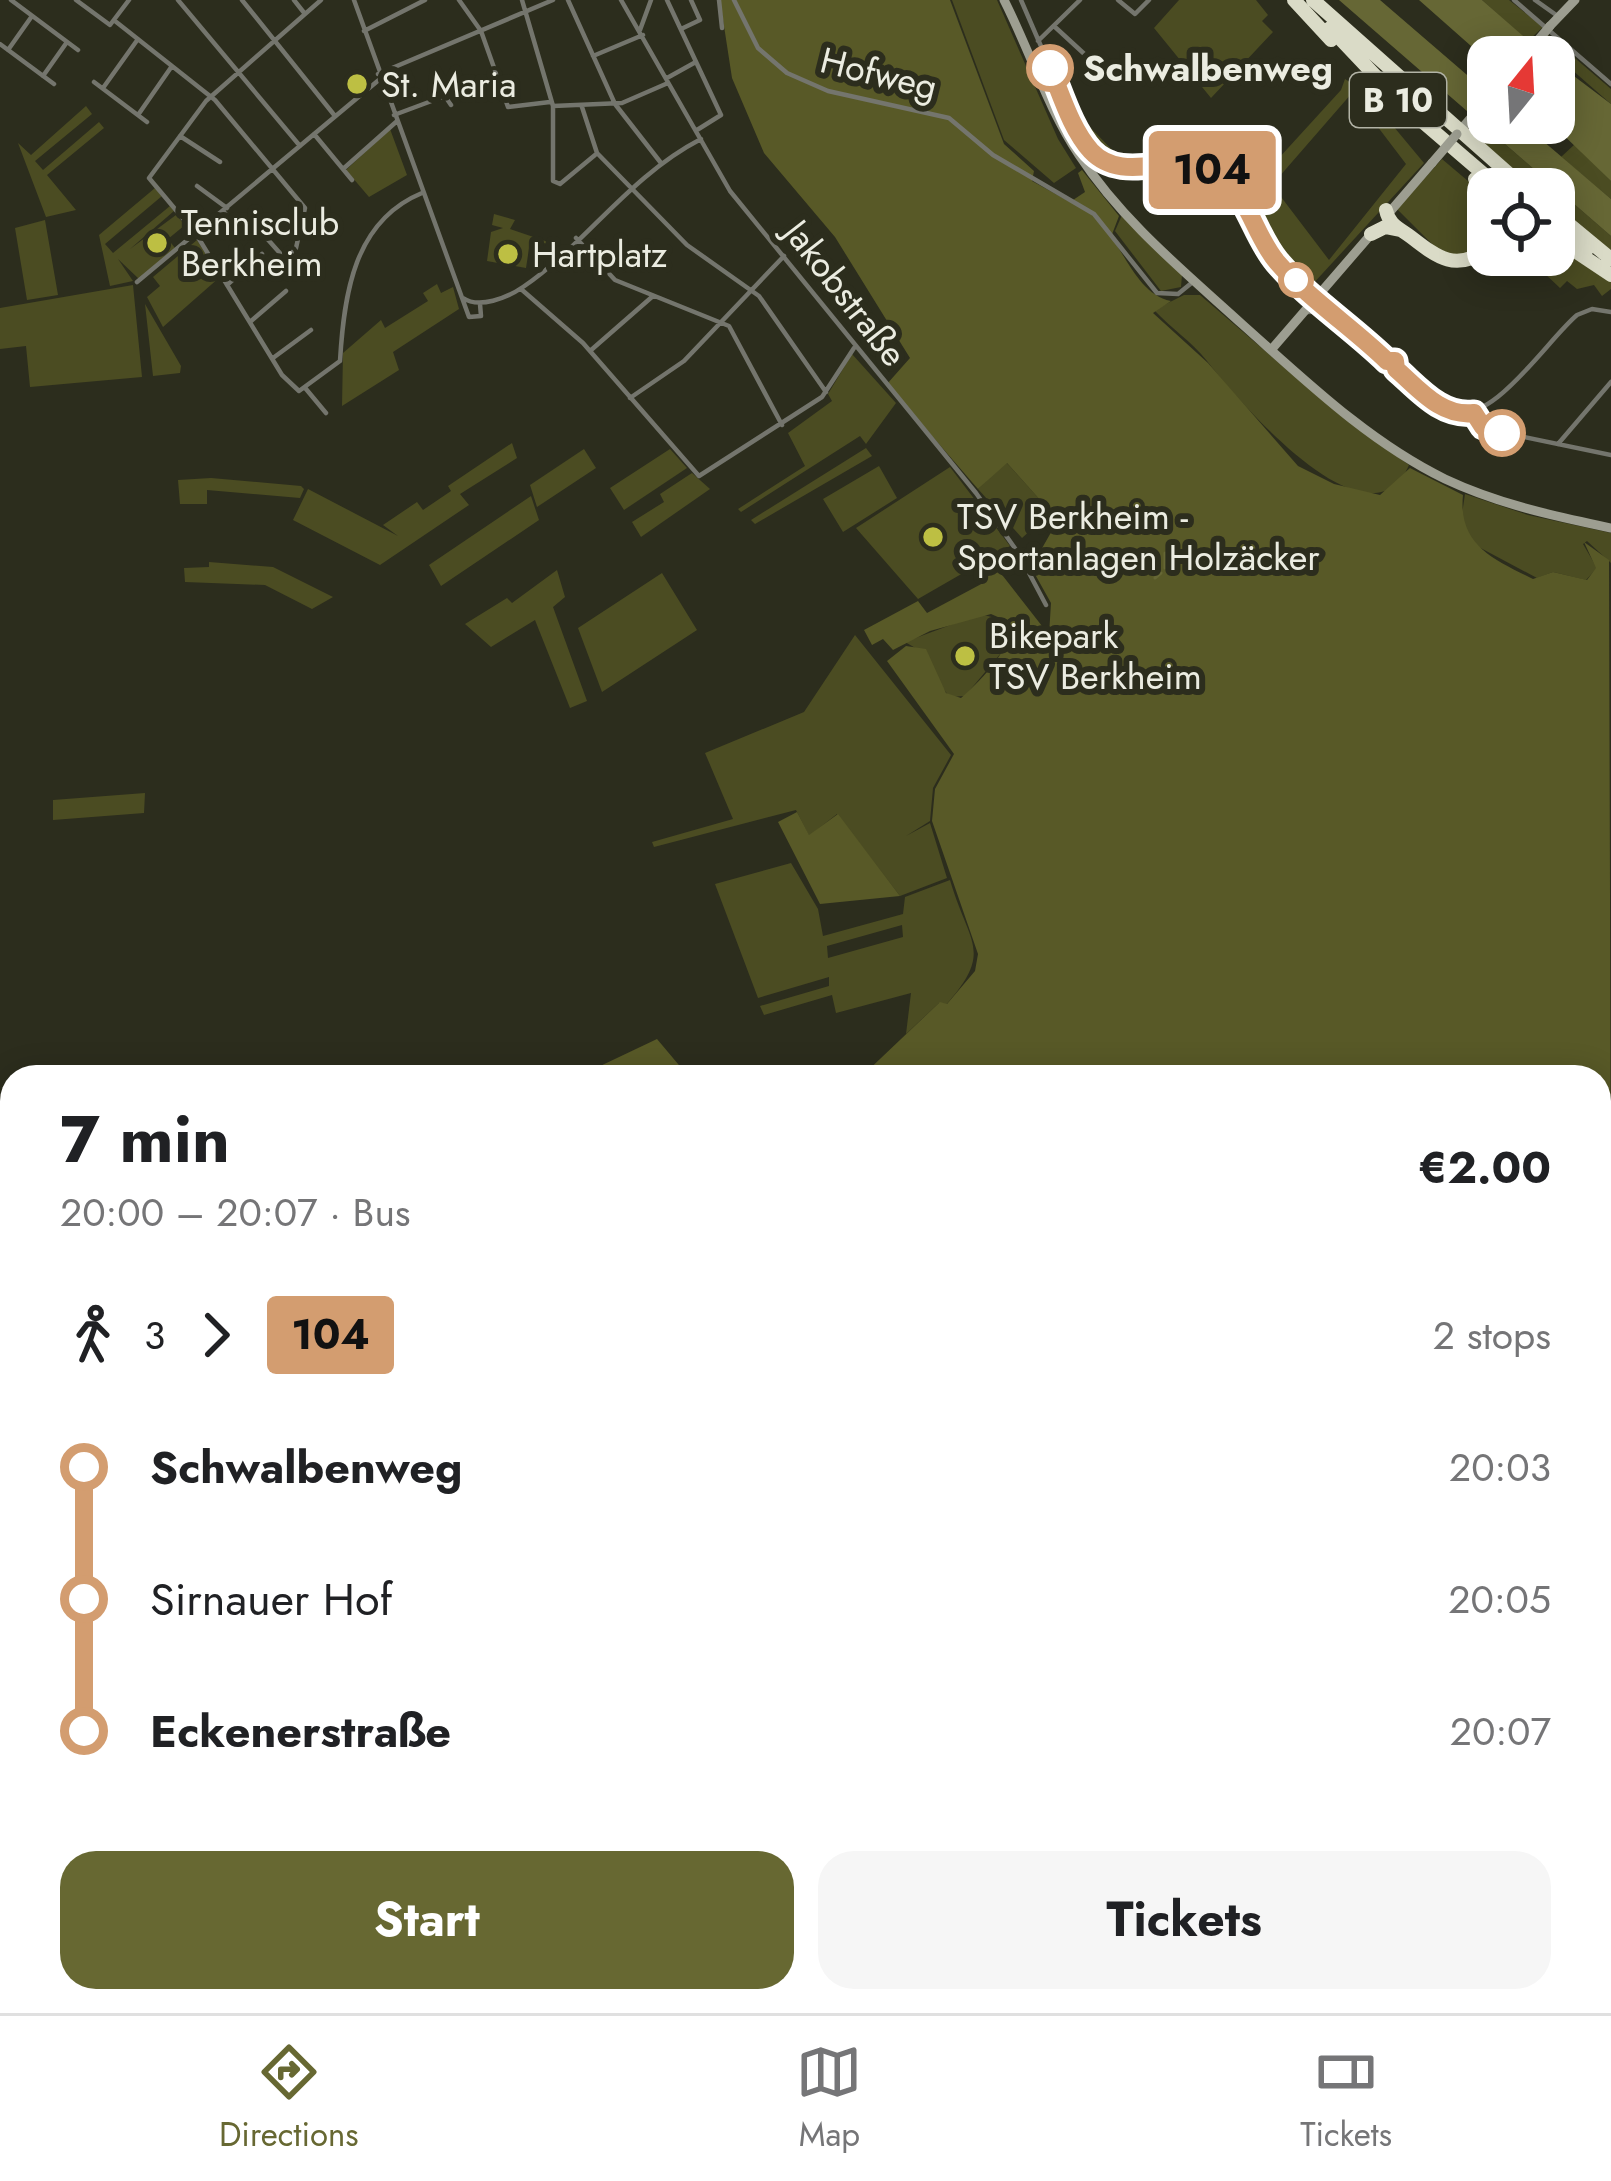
<!DOCTYPE html>
<meta charset="utf-8">
<style>
:root{--surface:#fff;--page:#f6f6f6;--text:#202124;--muted:#757577;--line:#e0e0e0;--accent:#676832}
body{margin:0;font-family:Jost,sans-serif;background:var(--page);color:var(--text);height:100vh;display:flex;flex-direction:column;font-size:45px;white-space:nowrap}
*{box-sizing:border-box;margin:0}
p{font-size:39px;color:var(--muted)}
.icon{flex:none;width:66px;height:66px;fill:none;stroke:currentColor;stroke-width:2;stroke-linecap:round;stroke-linejoin:round}
.map{position:relative;flex:1;overflow:hidden}
.drawer{position:absolute;left:0px;top:1065px;width:1611px;height:948px;display:flex;flex-direction:column;background:var(--surface);border-radius:36px 36px 0 0;box-shadow:0 6px 30px #0003}
.drawer>*{flex:none}
.badge{padding:0 24px;border-radius:9px;font-size:42px;line-height:78px}
.needle{width:78px;rotate:18deg}
.fabs{position:absolute;left:1467px;top:36px;display:grid;gap:24px}
.fabs a{display:grid;place-items:center;width:108px;height:108px;border-radius:24px;background:var(--surface);box-shadow:0 6px 30px #0003;font-size:60px}
.map>.badge{position:absolute;translate:-50% -50%;box-shadow:0 0 0 6px #fff}
.legs{display:flex;align-items:center;gap:18px;height:132px;padding:0 60px;font-size:39px}
.legs p{margin-inline-start:auto}
.overview{display:flex;align-items:center;justify-content:space-between;height:204px;padding:0 60px}
h1{font-size:66px;font-weight:700;line-height:90px}
.cta{display:flex;gap:24px;margin-top:auto;padding:24px 60px}
.cta a{flex:1;height:138px;border-radius:36px;background:var(--accent);color:#fff;font-size:48px;font-weight:700;line-height:138px;text-align:center}
.cta a+a{background:var(--page);color:var(--text)}
ul{padding:0 60px;list-style:none}
li{display:flex;align-items:center;gap:42px;height:132px;font-size:45px}
li i{display:grid;place-items:center;width:18px;height:100%;margin:0 15px;background:currentColor}
li i::after{content:'';width:30px;height:30px;margin:-15px;border:9px solid;border-radius:50%;background:var(--surface)}
li p{margin-inline-start:auto}
li:first-child i{background:linear-gradient(#0000 50%,currentColor 0)}
li:last-child i{background:linear-gradient(currentColor 50%,#0000 0)}
.menu{display:flex;justify-content:space-around;align-items:center;height:168px;border-top:3px solid var(--line);background:var(--surface);font-size:33px;color:var(--muted)}
.menu a{display:grid;justify-items:center;gap:6px}
.menu .selected{color:var(--accent)}
.map>svg:first-child{display:block}
.green{fill:#4b4c22;fill-rule:evenodd}
.forest{fill:#585927}
.water{fill:#666735}
.lines{fill:none;stroke-linecap:round;stroke-linejoin:round}
.stream{stroke:#666735;stroke-width:3}
.river{stroke:#666735;stroke-width:8}
.street{stroke:#74756d;stroke-width:4.5}
.secondary{stroke:#9d9e91;stroke-width:9}
.highway{stroke:#dadbc7;stroke-width:14}
.secondary-bridge{stroke:#9d9e91;stroke-width:9}
.line-1-casing{stroke:#fff;stroke-width:27}
.line-1{stroke:#d39d70;stroke-width:18}
.stop-1-dot{fill:#fff;stroke:#d39d70;stroke-width:6}
.poi-dot{fill:#bdbf43;stroke:#2c2d1d;stroke-width:4.5}
.labels{text-anchor:middle;stroke-width:12;stroke-linejoin:round;paint-order:stroke}
.shield{fill:#2c2d1d;stroke:#b2b3a6;stroke-width:3}
.shield-label{font-size:33px;font-weight:bold;fill:#ebece1}
.stop-label{font-size:36px;font-weight:bold;fill:#ebece1;stroke:#2c2d1d;text-anchor:start}
.street-label{font-size:36px;fill:#ebece1;stroke:#2c2d1d}
.poi-label{font-size:36px;fill:#ebece1;stroke:#2c2d1d;text-anchor:start}
</style>
<div class="map">
<svg width="1611" height="2013" viewBox="0 0 1611 2013">
<rect width="100%" height="100%" fill="#2c2d1d"/>
<path class="green" d="M 952,0 L 997,0 L 1058,139 L 1076,168 L 1054,183 L 1004,140 Z
M 1179,0 L 1256,0 L 1268,15 L 1262,21 L 1273,32 L 1211,98 L 1154,28 Z
M 1482,0 L 1509,0 L 1543,27 L 1528,41 Z
M 1548,35 L 1611,89 L 1611,104 L 1571,69 L 1541,52 Z
M 1345,79 L 1364,91 L 1424,163 L 1311,286 C 1280,270 1263,238 1249,208 L 1256,202 L 1244,199 L 1219,171 L 1247,193 L 1341,90 ZM 1352,93 L 1406,164 L 1329,260 L 1272,185 Z
M 86,106 L 92,114 L 35,161 L 43,170 L 99,122 L 104,128 L 47,175 L 76,210 L 46,217 L 18,143 L 31,155 Z
M 1476,119 L 1611,236 L 1611,256 L 1554,209 L 1554,189 L 1530,189 L 1469,131 Z
M 1088,125 L 1120,158 L 1196,154 L 1204,143 L 1209,156 L 1203,163 C 1157,150 1108,185 1081,130 Z
M 390,129 L 407,175 L 369,197 L 346,170 Z
M 1575,144 L 1611,181 L 1611,199 L 1561,157 Z
M 1442,159 L 1488,198 L 1488,242 L 1458,257 L 1435,247 L 1397,209 Z
M 155,188 L 162,196 L 105,244 L 113,253 L 170,206 L 174,211 L 130,249 L 176,215 L 185,225 L 168,239 L 175,248 L 139,279 L 118,259 L 133,281 L 110,286 L 99,235 Z
M 494,214 L 515,220 L 510,229 L 554,244 L 530,242 L 526,268 L 487,261 L 491,232 L 503,228 L 492,225 Z
M 1122,215 L 1182,275 L 1181,287 L 1161,291 L 1115,231 Z
M 45,220 L 58,295 L 27,300 L 15,228 Z
M 197,240 L 220,277 L 163,327 L 147,297 L 160,286 L 153,277 Z
M 1554,244 L 1611,281 L 1611,289 L 1602,296 L 1594,285 L 1577,289 L 1567,281 L 1560,288 L 1525,255 L 1554,255 Z
M 437,284 L 441,293 L 453,287 L 459,309 L 393,352 L 399,370 L 342,406 L 343,353 L 381,320 L 385,328 L 428,301 L 423,293 Z
M 133,285 L 142,377 L 30,387 L 26,346 L 0,349 L 0,308 Z
M 1184,295 L 1200,295 L 1339,414 L 1409,465 C 1370,557 1235,397 1207,361 C 1191,341 1172,329 1154,310 Z
M 145,304 L 181,366 L 180,373 L 153,376 Z
M 852,354 L 896,403 L 866,444 L 860,436 L 741,512 L 738,509 L 805,466 L 788,433 L 832,401 L 828,394 Z
M 512,443 L 517,458 L 460,494 L 469,505 L 380,565 L 293,520 L 308,489 L 398,536 L 383,525 L 417,502 L 423,510 L 451,491 L 448,486 Z
M 866,448 L 872,456 L 755,524 L 751,520 Z
M 584,449 L 596,468 L 537,507 L 530,485 Z
M 670,449 L 687,468 L 624,510 L 610,488 Z
M 1006,462 L 1051,512 L 1022,538 L 978,489 Z
M 879,466 L 897,498 L 843,532 L 823,499 Z
M 950,467 L 1010,546 L 918,599 L 856,528 Z
M 692,473 L 710,489 L 641,537 L 632,522 L 664,502 L 660,494 Z
M 211,478 L 301,486 L 304,489 L 300,498 L 207,490 L 207,504 L 180,504 L 178,480 Z
M 1465,494 L 1528,515 L 1611,533 L 1611,563 L 1587,541 L 1583,544 L 1597,568 L 1586,580 L 1553,572 L 1537,578 L 1475,545 L 1461,521 Z
M 531,496 L 539,520 L 441,586 L 429,565 Z
M 209,562 L 273,567 L 333,597 L 312,609 L 265,585 L 185,582 L 184,568 L 209,567 Z
M 557,570 L 565,597 L 553,607 L 587,701 L 570,708 L 535,620 L 491,647 L 465,624 L 507,598 L 512,603 Z
M 662,573 L 697,630 L 602,692 L 578,628 Z
M 980,614 L 1007,621 L 1012,640 L 965,696 L 950,697 C 928,672 941,661 905,642 Z
M 855,635 L 951,755 L 933,788 L 930,821 L 906,836 L 930,823 L 947,878 L 900,896 L 837,814 L 809,836 L 796,810 L 654,847 L 652,842 L 733,819 L 705,753 L 804,712 Z
M 145,793 L 144,813 L 53,820 L 53,800 Z
M 791,863 L 818,909 L 823,936 L 903,914 L 905,897 L 950,880 C 969,945 994,950 946,1005 L 939,1003 L 906,1034 L 911,993 L 836,1013 L 832,995 L 764,1015 L 760,1006 L 829,986 L 829,977 L 758,998 L 715,884 ZM 902,925 L 903,937 L 828,958 L 827,946 Z
M 325,2001 L 628,2001 L 628,2011 L 594,2002 L 591,2013 L 321,2013 Z
M 1029,2001 L 1101,2001 L 1109,2011 L 1205,2001 L 1358,2001 L 1357,2006 L 1374,2013 L 1029,2013 Z"/>
<path class="forest" d="M 720,0 L 950,0 L 1004,144 L 1034,171 L 1032,181 L 1070,202 L 1085,192 L 1078,173 L 1082,170 L 1119,216 L 1111,237 C 1128,260 1141,295 1171,301 L 1153,313 L 1208,363 L 1298,466 L 1334,484 L 1380,495 L 1410,468 L 1463,495 C 1458,545 1493,559 1533,579 L 1553,572 L 1587,580 L 1596,568 L 1584,542 L 1609,560 L 1611,1227 L 1599,1232 L 1599,1077 L 861,1077 L 940,1002 L 947,1004 L 975,971 L 978,954 L 932,821 L 935,789 L 954,754 L 887,661 L 906,646 L 926,649 L 946,693 L 961,698 C 979,682 1018,644 1007,621 L 991,614 L 930,631 L 893,650 L 883,639 L 872,645 L 864,630 L 918,601 L 927,613 L 985,582 L 980,568 L 992,562 L 1049,635 L 1051,603 L 1027,560 L 1041,550 L 1058,520 L 1007,463 L 978,489 L 887,384 L 910,358 L 835,237 L 764,153 L 732,78 Z
M 797,812 L 809,835 L 838,814 L 900,896 L 820,904 L 778,822 Z
M 657,1039 L 689,1077 L 577,1077 Z
M 1611,1324 L 1611,1838 L 1599,1834 L 1599,1332 Z"/>
<path class="water" d="M 1339,0 L 1380,0 L 1488,93 L 1488,123 L 1522,123 L 1611,199 L 1611,236 Z
M 1419,0 L 1482,0 L 1547,57 L 1488,61 Z
M 1554,61 L 1611,104 L 1611,181 L 1551,123 Z"/>
<g class="lines">
<path class="stream" d="M 1165,568 L 1165,553
M 1155,578 L 1161,573
M 0,1816 L 12,1814"/>
<path class="river" d="M 1599,1230 L 1611,1223"/>
<path class="street" d="M 11,0 L 78,50
M 76,0 L 110,25 L 129,0
M 178,0 L 300,146
M 242,0 L 335,116
M 294,0 L 305,14
M 321,0 L 206,101 L 149,178 L 196,234 L 282,375 L 299,391 L 340,361 C 344,294 354,221 422,193
M 354,0 L 469,317 L 481,316 L 480,304
M 459,0 L 481,31 L 508,107 L 550,102
M 522,0 L 553,106 L 553,181 L 560,184 L 595,155
M 568,0 L 615,104 L 661,163
M 621,0 L 730,191 L 976,493 L 1019,554 L 1046,605
M 667,0 L 721,115 L 697,130
M 719,0 L 722,28
M 734,0 L 758,48 L 787,73 L 828,91 L 949,118 L 993,155 L 1094,214 L 1157,293 L 1178,294 L 1194,281
M 1021,0 L 1079,134 L 1095,155 L 1120,167 L 1187,163 L 1220,175 L 1281,266 L 1374,349
M 1118,0 L 1135,14 L 1149,0
M 1514,0 L 1611,84
M 1535,0 L 1559,17
M 115,21 L 215,100 L 305,208 L 296,248 L 286,260
M 1055,27 L 1092,61
M 681,29 L 700,20 L 691,0
M 640,30 L 651,0
M 364,31 L 425,0
M 1038,41 L 1080,0
M 0,44 L 54,84
M 8,50 L 32,16
M 593,56 L 643,35
M 378,74 L 553,0
M 43,76 L 67,42
M 667,78 L 694,63
M 94,82 L 147,122
M 103,88 L 138,39
M 553,106 L 622,103 L 668,83
M 582,107 L 597,153 L 687,245 L 759,296 L 826,392
M 138,115 L 172,66
M 394,115 L 445,96 L 451,105
M 314,134 L 352,180
M 180,136 L 220,162
M 343,169 L 396,122
M 197,186 L 227,208
M 223,211 L 243,234
M 255,225 L 294,269
M 576,238 L 615,280 L 729,326 L 782,425
M 137,282 L 380,79
M 227,285 L 262,254
M 521,289 L 583,343 L 699,476 L 822,397 L 854,348
M 463,298 C 479,309 507,298 523,287 C 586,244 628,177 701,139
M 1307,312 L 1331,311
M 250,322 L 286,291
M 590,351 L 653,296
M 273,358 L 311,330
M 1387,361 L 1395,361 L 1396,369 C 1412,383 1428,402 1448,411 C 1491,429 1546,341 1577,315 L 1592,309 L 1611,312
M 306,389 L 326,413
M 630,398 L 684,361 L 784,256
M 1474,413 L 1490,430 L 1611,455
M 1558,444 L 1611,382
M 0,1127 L 12,1130
M 0,1241 L 12,1241
M 0,1285 L 12,1282
M 0,1326 L 12,1322
M 0,1368 L 12,1363
M 0,1414 L 12,1410
M 0,1475 L 12,1474
M 0,1507 L 12,1507
M 0,1540 L 12,1541
M 0,1577 L 12,1580
M 0,1650 L 12,1648
M 0,1667 L 12,1674
M 0,1709 L 12,1711
M 169,2001 L 182,2013
M 0,2003 L 10,2013
M 14,2013 L 22,2001
M 66,2013 L 99,2001
M 150,2013 L 170,2002
M 206,2013 L 218,2001"/>
<path class="secondary" d="M 1004,0 C 1030,51 1047,107 1079,155 C 1123,222 1185,272 1243,325 C 1306,381 1369,442 1445,479 C 1498,504 1554,516 1611,528
M 1550,26 L 1575,0
M 1524,57 L 1534,45
M 1457,134 L 1488,98
M 1388,214 L 1432,163
M 1271,350 L 1373,232
M 1599,1276 L 1611,1269
M 0,1757 L 12,1759
M 0,1790 L 12,1785
M 222,2001 L 233,2013"/>
<path class="highway" d="M 1294,0 L 1331,40
M 1313,0 L 1526,189
M 1330,28 L 1402,104 L 1501,189
M 1475,179 L 1488,194
M 1386,210 C 1389,225 1399,228 1411,237 C 1438,258 1456,272 1488,249
M 1554,212 L 1611,259
M 1554,227 L 1587,249
M 1371,234 L 1385,227 L 1400,230
M 1575,251 L 1611,275"/>
<path class="secondary-bridge" d="M 1534,45 L 1550,26
M 1432,163 L 1457,134"/>
</g>
<g class="lines">
<defs>
<path id="line-1" d="M 1050,68 C 1061,94 1071,129 1091,151 C 1126,188 1182,145 1222,176 C 1249,198 1255,236 1277,262 C 1309,299 1352,327 1387,361 L 1395,361 L 1396,369 C 1419,389 1441,417 1474,413 L 1483,427 L 1502,433"/>
</defs>
<use href="#line-1" class="line-1-casing"/>
<use href="#line-1" class="line-1"/>
</g>
<g class="stop-1-dot">
<circle cx="1050" cy="68" r="21"/>
<circle cx="1296" cy="280" r="15"/>
<circle cx="1502" cy="433" r="21"/>
</g>
<g class="poi-dot">
<circle cx="357" cy="84" r="12"/>
<circle cx="157" cy="243" r="12"/>
<circle cx="508" cy="254" r="12"/>
<circle cx="933" cy="537" r="12"/>
<circle cx="965" cy="656" r="12"/>
</g>
<g class="labels">
<rect class="shield" x="1350" y="73" width="96" height="54" rx="9"/>
<g class="shield-label">
<text x="1398" y="112">B 10</text>
</g>
<g class="stop-label">
<text x="1083" y="81">Schwalbenweg</text>
</g>
<g class="street-label">
<text transform="translate(879 73) rotate(14)" y="13">Hofweg</text>
<text transform="translate(846 293) rotate(52)" y="13">Jakobstraße</text>
</g>
<g class="poi-label">
<text x="381" y="97">St. Maria</text>
<text x="181" y="235">Tennisclub<tspan x="181" dy="41">Berkheim</tspan></text>
<text x="532" y="267">Hartplatz</text>
<text x="957" y="529">TSV Berkheim -<tspan x="957" dy="41">Sportanlagen Holzäcker</tspan></text>
<text x="989" y="648">Bikepark<tspan x="989" dy="41">TSV Berkheim</tspan></text>
</g>
</g>
</svg>
<div class="fabs">
<a><svg class="needle" viewBox="-14 -14 28 28"><path d="M0-13l5 13h-10z" fill="#e53935"/><path d="M0 13l5-13h-10z" fill="#757577"/></svg></a>
<a><svg class="icon" aria-label="locate" viewBox="0 0 24 24"><circle cx="12" cy="12" r="6"/><path d="M12 2v4M12 18v4M2 12h4M18 12h4"/></svg></a>
</div>
<b class="badge" style="left:1212px;top:170px;background:#d39d70;color:#111">104</b>
<section class="drawer">
<div class="overview"><div><h1>7 min</h1><p>20:00 – 20:07 · Bus</p></div><b>€2.00</b></div>
<div class="legs"><svg class="icon" aria-label="walk" viewBox="0 0 24 24"><circle cx="13" cy="4" r="2"/><path d="M13 8l-2 6 4 7M11 14l-3 7M7 12l3-4h3l4 4"/></svg>3<svg class="icon" aria-label="forward" viewBox="0 0 24 24"><path d="M9 5l7 7-7 7"/></svg><b class="badge" style="background:#d39d70;color:#111">104</b><p>2 stops</p></div>
<ul>
<li><i style="color:#d39d70"></i><b>Schwalbenweg</b><p>20:03</p></li>
<li><i style="color:#d39d70"></i><span>Sirnauer Hof</span><p>20:05</p></li>
<li><i style="color:#d39d70"></i><b>Eckenerstraße</b><p>20:07</p></li>
</ul>
<div class="cta"><a>Start</a><a>Tickets</a></div>
</section>
</div>
<nav class="menu">
<a class="selected"><svg class="icon" aria-label="directions" viewBox="0 0 24 24"><path d="M12 3l9 9-9 9-9-9zM9 14v-3h6M13 9l2 2-2 2"/></svg>Directions</a>
<a><svg class="icon" aria-label="map" viewBox="0 0 24 24"><path d="M3 6l6-2 6 2 6-2v14l-6 2-6-2-6 2zM9 4v14M15 6v14"/></svg>Map</a>
<a><svg class="icon" aria-label="tickets" viewBox="0 0 24 24"><path d="M3 7h18v10H3zM15 7v10"/></svg>Tickets</a>
</nav>
